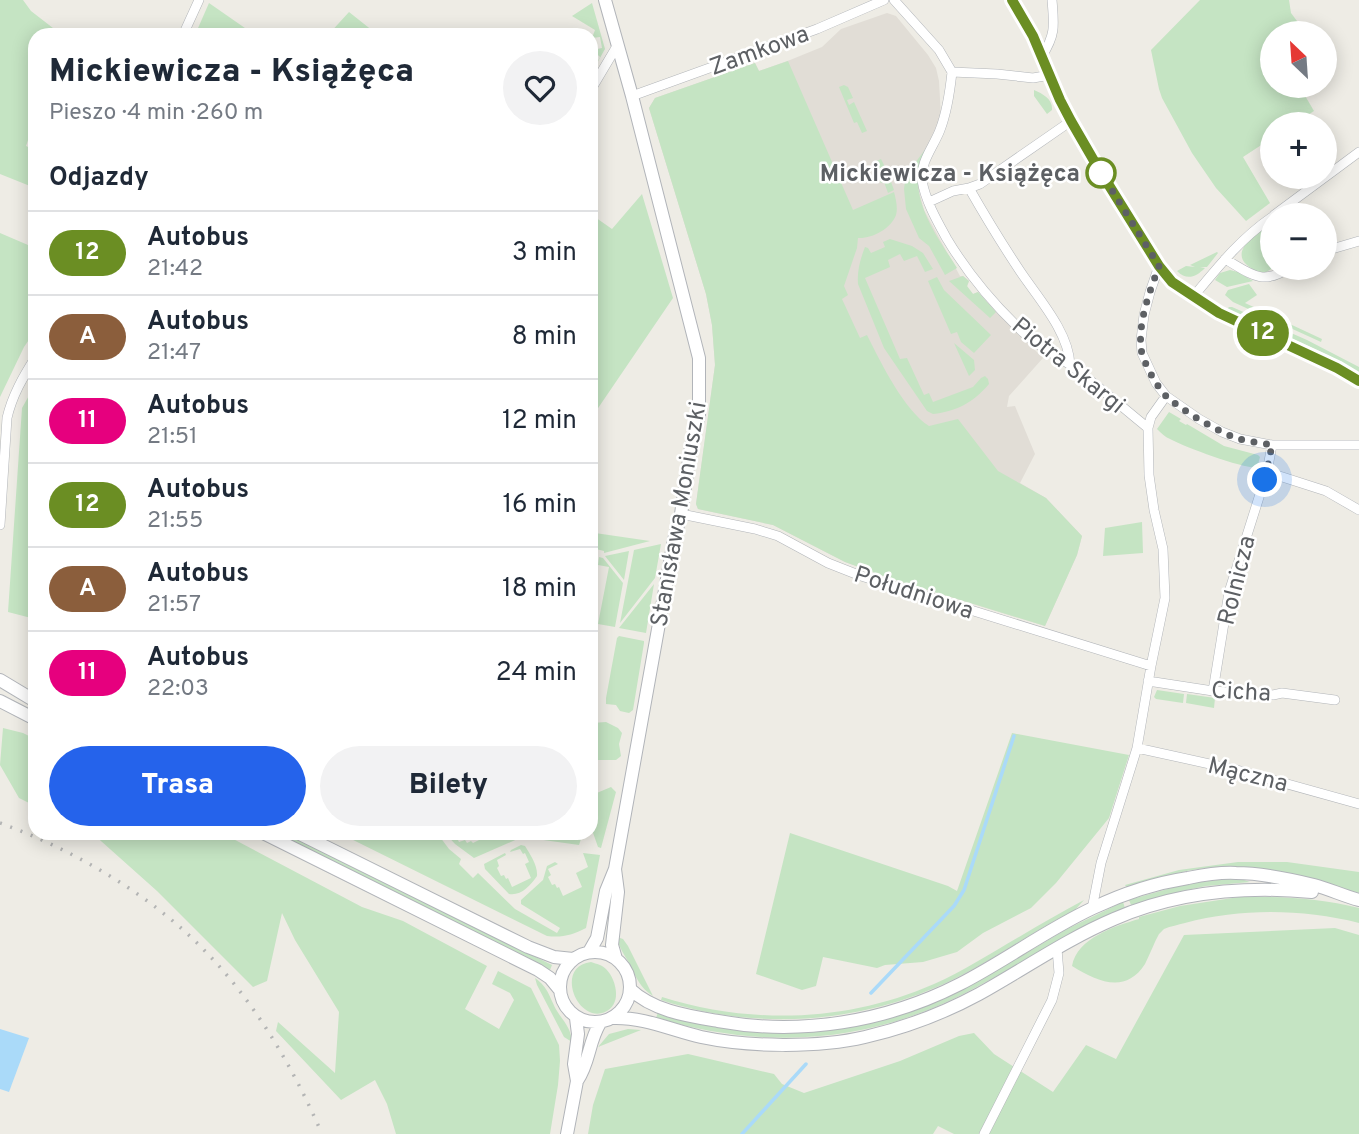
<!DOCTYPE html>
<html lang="pl">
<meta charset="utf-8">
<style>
:root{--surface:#fff;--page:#f2f2f3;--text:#1f2937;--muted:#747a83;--line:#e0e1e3;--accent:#2563eb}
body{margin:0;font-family:Overpass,sans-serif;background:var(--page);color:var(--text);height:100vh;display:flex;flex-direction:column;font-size:26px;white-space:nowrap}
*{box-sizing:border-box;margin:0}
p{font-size:23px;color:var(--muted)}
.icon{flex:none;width:38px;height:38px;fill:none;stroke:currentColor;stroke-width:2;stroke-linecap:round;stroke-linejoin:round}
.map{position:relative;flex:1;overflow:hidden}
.sheet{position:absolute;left:28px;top:28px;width:570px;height:812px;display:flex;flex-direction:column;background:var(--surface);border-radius:21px;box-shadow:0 4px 18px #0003}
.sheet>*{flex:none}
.badge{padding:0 14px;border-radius:23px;font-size:24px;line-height:46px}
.needle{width:46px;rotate:335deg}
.buttons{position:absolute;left:1260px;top:21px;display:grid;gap:14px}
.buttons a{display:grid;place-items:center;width:77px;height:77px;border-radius:50%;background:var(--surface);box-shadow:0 4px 18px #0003;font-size:35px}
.you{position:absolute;width:35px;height:35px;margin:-18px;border:5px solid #fff;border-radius:50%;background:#1a73e8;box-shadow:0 0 0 10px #1a73e833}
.map>.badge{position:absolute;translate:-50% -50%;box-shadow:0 0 0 4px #fff}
h2{padding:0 21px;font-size:26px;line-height:63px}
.round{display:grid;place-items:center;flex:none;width:74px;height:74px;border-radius:37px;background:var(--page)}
.headline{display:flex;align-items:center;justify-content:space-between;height:119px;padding:0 21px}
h1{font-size:33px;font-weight:800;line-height:52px}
.primary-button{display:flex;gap:14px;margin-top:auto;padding:14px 21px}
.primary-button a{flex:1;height:80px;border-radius:42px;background:var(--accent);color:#fff;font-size:28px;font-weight:800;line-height:80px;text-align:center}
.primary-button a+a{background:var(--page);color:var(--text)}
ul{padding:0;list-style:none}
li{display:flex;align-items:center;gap:21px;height:84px;padding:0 21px;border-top:2px solid var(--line)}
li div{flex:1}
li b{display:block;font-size:26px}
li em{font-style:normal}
li .badge{min-width:77px;font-weight:700;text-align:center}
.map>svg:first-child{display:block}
.education{fill:#e1ddd6}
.green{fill:#c5e4c3}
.water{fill:#aadaf9}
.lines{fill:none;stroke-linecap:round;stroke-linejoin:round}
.stream{stroke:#aadaf9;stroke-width:3.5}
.street-casing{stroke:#b2b5b9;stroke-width:10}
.secondary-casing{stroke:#b1b4b9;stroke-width:14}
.street{stroke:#fff;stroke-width:9}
.secondary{stroke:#fff;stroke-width:12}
.rail{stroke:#b3b4b4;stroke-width:3.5;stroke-dasharray:2 9;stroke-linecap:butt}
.line-casing{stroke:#fff;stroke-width:16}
.line{stroke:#6b8e23;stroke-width:10}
.walk{stroke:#5d6064;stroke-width:7;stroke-dasharray:0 12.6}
.stop-dot{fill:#fff;stroke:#6b8e23;stroke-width:3.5}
.labels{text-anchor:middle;stroke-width:5;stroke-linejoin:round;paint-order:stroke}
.street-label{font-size:24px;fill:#5d6064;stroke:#fff}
.stop-label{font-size:24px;font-weight:bold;fill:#5d6064;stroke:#fff;text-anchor:end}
</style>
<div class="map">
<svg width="1359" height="1134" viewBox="0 0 1359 1134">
<rect width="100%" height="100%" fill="#eeece5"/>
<path class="education" d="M 887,13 L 896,16 L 928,55 L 936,68 L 939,81 L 941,117 L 935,132 L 927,147 L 919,168 L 919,191 L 924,210 L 960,276 L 963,276 L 969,281 L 967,287 L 973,294 L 978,292 L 998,314 L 1043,358 L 1009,396 L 1007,407 L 1015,406 L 1035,454 L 1020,483 L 1046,498 L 1082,536 L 1077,555 L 1045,626 L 886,577 L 845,562 L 773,525 L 698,509 L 696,504 L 715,365 L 712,325 L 706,294 L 649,108 L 655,98 L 755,63 L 759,71 L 790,60 L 822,47 L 841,29 Z"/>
<path class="green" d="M 0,0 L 23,0 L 31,11 L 62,35 L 35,35 L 35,120 L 26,146 L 35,150 L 35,188 L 0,174 Z
M 1200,0 L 1289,0 L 1291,13 L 1306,33 L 1272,33 L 1272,86 L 1313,86 L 1304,94 L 1314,111 L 1294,124 L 1272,124 L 1272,138 L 1243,157 L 1270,203 L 1246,221 L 1216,188 L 1192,153 L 1162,98 L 1159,89 L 1151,50 Z
M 209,3 L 255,35 L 195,35 Z
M 592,3 L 605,49 L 592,72 L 600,57 L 593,50 L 602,48 L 600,37 L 592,38 L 595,30 L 572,16 Z
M 349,12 L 378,35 L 328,35 Z
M 788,61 L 853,210 L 894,192 C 896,199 898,209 896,215 C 891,229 871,239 858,238 L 857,248 L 844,286 L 848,295 L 842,299 L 860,338 L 867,335 C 881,363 904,410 929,426 L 958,419 L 998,471 L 1046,498 L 1082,536 L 1077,555 L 1045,626 L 886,577 L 845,562 L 773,525 L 698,509 L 696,504 L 715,365 L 712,325 L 706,294 L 649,108 L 655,98 L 755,63 L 759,71 Z
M 844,85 L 848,87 L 853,98 L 847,100 L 849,105 L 854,102 L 867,131 L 862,133 L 857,122 L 854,123 L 839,87 Z
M 1034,90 C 1043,94 1053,99 1052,110 L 1047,114 L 1034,96 Z
M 927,147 C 924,154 920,161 919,168 C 912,204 939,239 957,268 L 945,275 L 929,246 L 919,238 L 906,209 L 904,189 L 906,175 Z
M 881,159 L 885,167 L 879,170 L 881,174 L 887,171 L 894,190 L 888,193 L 884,182 L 881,183 L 872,163 Z
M 642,194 L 673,298 L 592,417 L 592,215 L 612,229 Z
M 1272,221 L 1273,268 L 1263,274 C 1221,258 1250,238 1272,221 Z
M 0,233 L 35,248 L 35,331 L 24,347 L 0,397 Z
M 890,239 L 912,246 L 923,253 L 933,269 L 925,272 L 917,256 L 904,261 L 900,254 L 888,260 L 890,267 L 865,278 L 900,359 L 907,358 L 924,395 L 929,393 L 933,402 L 973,387 L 981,378 L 985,376 L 988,379 L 989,384 C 973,403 957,411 933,414 L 927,411 L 884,348 L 858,284 C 857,271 860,260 865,247 L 868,248 L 871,253 L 885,247 L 883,242 Z
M 1217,252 L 1218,253 L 1207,267 L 1200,267 L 1205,268 C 1196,277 1187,281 1177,271 L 1186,266 L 1195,267 L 1190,265 Z
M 1230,270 L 1238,272 L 1253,281 L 1227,287 L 1215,280 L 1220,273 Z
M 963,276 L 969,281 L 967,286 L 973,294 L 978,292 L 996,312 L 990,318 L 949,281 Z
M 937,277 L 944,290 L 991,335 L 974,353 L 961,342 L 957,332 L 951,334 L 928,281 Z
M 1249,284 L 1257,295 L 1245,303 L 1322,339 L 1321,342 L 1233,302 L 1225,295 L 1228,290 Z
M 1229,307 L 1232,307 L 1307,340 L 1359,367 L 1359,373 L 1328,355 L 1227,309 Z
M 954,343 L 974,360 L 975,370 L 969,376 Z
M 35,385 L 35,619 L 8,612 L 22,408 Z
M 1169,412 L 1181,419 L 1179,421 L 1186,425 L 1187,424 L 1224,446 L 1258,455 L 1260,457 L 1257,468 C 1239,467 1187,448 1170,439 C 1165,437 1161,433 1157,429 Z
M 592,517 L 597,518 L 595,533 L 650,541 L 604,553 L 604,551 L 596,549 L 592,553 Z
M 1142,522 L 1143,553 L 1103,556 L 1105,528 Z
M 661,544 L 655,578 L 620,623 L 634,550 Z
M 629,551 L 624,580 L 605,556 Z
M 599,557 L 603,558 L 623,583 L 615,627 L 598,624 L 609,567 L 598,565 Z
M 654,584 L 646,633 L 619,628 Z
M 619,636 L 644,641 L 644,643 L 633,710 L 629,713 L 620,711 L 616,705 L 606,704 L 606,698 L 617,638 Z
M 1157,690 L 1184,694 L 1183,703 L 1156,699 L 1154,697 Z
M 1187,694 L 1215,698 L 1214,708 L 1186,703 Z
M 606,722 L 618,728 L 622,733 L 619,744 L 621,756 L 616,760 L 598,760 L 592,757 L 592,723 Z
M 3,728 L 23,733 L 35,739 L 35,806 L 19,798 L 0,765 Z
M 1012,733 L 1129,755 L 1109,818 L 1056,883 L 1031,908 L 983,933 L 957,952 L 923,962 L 885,965 L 877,968 L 823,957 L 816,986 L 802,990 L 756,974 L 790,833 L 948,886 L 957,891 Z
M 611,787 L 616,792 L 601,848 L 598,847 L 592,830 L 592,795 Z
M 92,833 L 222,833 L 362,907 L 403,921 L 487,966 L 465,1009 L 499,1029 L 514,1000 L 510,993 L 492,984 L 498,971 L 531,988 L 559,1045 L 560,1061 L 558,1085 L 550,1134 L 396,1134 L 387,1104 L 375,1080 L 341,1100 L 276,1031 L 278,1022 L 335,1073 L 339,1012 L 295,940 L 282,913 L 267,981 L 253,987 L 157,891 Z
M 274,833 L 286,833 L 552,965 L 550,970 Z
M 339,833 L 437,833 L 449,849 L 461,859 L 459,864 L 473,878 L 478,873 L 515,909 L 557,933 L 560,928 L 521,904 L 521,900 L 543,880 L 547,866 L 555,862 L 558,864 L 548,869 L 551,875 L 548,877 L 552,885 L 555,884 L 557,888 L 559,887 L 563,896 L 582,887 L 576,873 L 588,867 L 583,853 L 600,855 L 586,928 C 572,935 562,938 547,936 Z
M 445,833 L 450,833 L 451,836 L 455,834 L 459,842 L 465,840 L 467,843 L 471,841 L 473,843 L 483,838 L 481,833 L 565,833 L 568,838 L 575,834 L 575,833 L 583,833 L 579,845 L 522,837 L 474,858 L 455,844 Z
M 521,845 L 525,846 C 530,854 538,866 537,876 C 530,886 521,896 509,894 L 485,869 L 484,864 L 505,853 L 506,855 L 497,860 L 499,866 L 497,868 L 501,876 L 504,875 L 506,879 L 508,878 L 512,887 L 531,878 L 525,864 L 529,862 L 525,853 L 523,854 L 520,849 L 510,852 L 511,850 Z
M 1238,862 L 1287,862 L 1359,872 L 1359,893 L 1247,868 C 1206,863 1166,875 1127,888 L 1125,885 L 1179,870 Z
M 1225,879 L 1244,880 L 1250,882 L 1206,886 L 1182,891 L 1131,905 L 1129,900 L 1185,884 Z
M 1239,897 C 1280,896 1320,898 1359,908 L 1359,923 C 1302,909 1242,908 1185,923 C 1178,925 1171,926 1164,929 L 1159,934 C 1154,943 1150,954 1145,964 C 1125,995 1097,981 1072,966 C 1077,938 1115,926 1139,919 L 1139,917 L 1180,906 Z
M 1084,900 L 1075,910 C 1037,929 1002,954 964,974 C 871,1023 761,1033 661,1000 L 662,997 C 751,1025 848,1022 934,984 C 964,971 991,953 1019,937 C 1040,924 1062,912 1084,900 Z
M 1123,902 L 1125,908 C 1075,927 1031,958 984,983 C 878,1043 772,1052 656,1018 L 658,1012 L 697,1023 L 751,1032 L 814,1031 L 987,976 L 1067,929 Z
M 1335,928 L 1359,935 L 1359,1134 L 954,1134 L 938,1126 L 933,1134 L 588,1134 L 593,1105 L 605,1069 L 688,1054 L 774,1074 L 782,1084 L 804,1093 L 900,1061 L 959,1036 L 974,1033 L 994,1054 L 1053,1092 L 1086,1045 L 1116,1059 L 1184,935 Z
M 617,937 L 623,939 L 628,946 L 653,996 C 640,988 636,977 629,963 C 624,954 619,948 617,937 Z
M 591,962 C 597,964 602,965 606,969 C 617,980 622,1005 605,1012 C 577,1024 554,966 591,962 Z
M 535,978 C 549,988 549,997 557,1011 C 564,1022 571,1028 572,1042 L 564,1037 L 537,985 Z
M 628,1029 L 641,1030 L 598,1047 L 609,1034 Z"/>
<path class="water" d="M 0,1029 L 29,1038 L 9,1092 L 0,1089 Z"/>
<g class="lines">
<path class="stream" d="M 871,993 L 954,906 L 964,890 L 1014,736
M 742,1134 L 806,1064"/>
<defs>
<path id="street" d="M 894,0 L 939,50 L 952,72 L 997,74 L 1033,78 L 1050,75
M 183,35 L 199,0
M 1042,56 C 1056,34 1054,25 1052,0
M 952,72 C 950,91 947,112 940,130 C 934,146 920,162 922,180 C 925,200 937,221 947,239 C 968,274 995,306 1025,334 C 1038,346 1054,354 1069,364 C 1096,384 1122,407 1148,428
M 592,88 L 617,46
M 632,96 L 817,29 L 884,0
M 969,188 C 985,216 1002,244 1020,271 C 1038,298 1069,332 1070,365
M 929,202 L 953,191 L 969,188 L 980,184 L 1071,121
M 1274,215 L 1359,152
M 1325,251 L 1359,241
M 1225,259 C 1251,274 1262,286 1289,268
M 1159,266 L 1150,292 L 1144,315 L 1141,340 L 1142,353 L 1156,383 L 1166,396 L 1199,419 L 1222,432 L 1240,439 L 1272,445 L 1359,445
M 1193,297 C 1218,267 1240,239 1272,217
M 1272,445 L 1267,472 L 1326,491 L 1359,510
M 681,514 L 755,529 L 778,536 L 828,563 L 861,576 L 1151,666
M 0,525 L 7,418 C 12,396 23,377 35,358
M 1148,681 L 1213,691 L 1273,695 L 1282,693 L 1335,700
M 1213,691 L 1229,592 L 1267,472
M 1137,748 L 1237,770 L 1359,804
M 1092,909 L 1101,863 L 1137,748 L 1151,666 L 1165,598 L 1163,549 L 1154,510 L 1149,475 L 1148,428 L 1151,417 L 1166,396
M 984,1134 L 1052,1000 L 1059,973 L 1057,949"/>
<path id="secondary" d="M 1012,0 L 1033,36 L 1060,100 L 1071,121 L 1097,166 L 1159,266 L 1172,282 L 1219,313 L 1337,368 L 1359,381
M 0,680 L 35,701
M 0,701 L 35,719
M 263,833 L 538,970 L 550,978 L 559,989
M 298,833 L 528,947 L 554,957 L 573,959
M 615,869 L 618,892 L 612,945 L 616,959
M560 987a35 35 0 1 1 70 0a35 35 0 1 1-70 0Z
M 589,952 L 597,938 L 606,891 L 615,869 L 674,540 L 681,514 L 691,447 L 699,416 L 699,358 L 632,96 L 605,0
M 630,989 C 653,1011 688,1016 718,1021 C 800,1036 886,1022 960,984 C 1005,961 1046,930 1093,908 C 1122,894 1156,883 1188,878 C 1203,875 1220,872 1236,873 C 1261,873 1289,879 1314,885 C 1329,889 1344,896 1359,900
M 613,1018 C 644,1017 671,1030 701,1037 C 748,1047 818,1048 865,1037 C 904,1028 944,1013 979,994 C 1024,969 1067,939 1114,919 C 1176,892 1245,886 1312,892
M 577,1081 C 590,1062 588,1043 600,1023
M 567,1134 L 577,1081 L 574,1064 L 578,1034 L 576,1018"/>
</defs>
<use href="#street" class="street-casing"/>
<use href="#secondary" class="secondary-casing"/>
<use href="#street" class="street"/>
<use href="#secondary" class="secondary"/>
<path class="rail" d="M 0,823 C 72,849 150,894 204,950 C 255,1002 293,1067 322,1134"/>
</g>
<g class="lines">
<defs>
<path id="line" d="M 1012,0 L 1033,36 L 1060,100 L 1071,121 L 1097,166 L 1159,266 L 1172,282 L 1219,313 L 1337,368 L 1359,381"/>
</defs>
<use href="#line" class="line-casing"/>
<use href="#line" class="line"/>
<path class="walk" d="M 1101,173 L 1097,166 L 1159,266 C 1150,291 1138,321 1141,349 C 1143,362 1157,387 1166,396 C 1181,410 1221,434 1240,439 C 1251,442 1262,443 1272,445 L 1265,480"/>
</g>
<circle class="stop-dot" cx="1101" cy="173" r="14"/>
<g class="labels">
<g class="street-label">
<text transform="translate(759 50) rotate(-20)" y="8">Zamkowa</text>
<text transform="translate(1069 365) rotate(39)" y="8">Piotra Skargi</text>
<text transform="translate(678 514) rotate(-80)" y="8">Stanisława Moniuszki</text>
<text transform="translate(1236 580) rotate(-76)" y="8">Rolnicza</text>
<text transform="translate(914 592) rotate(18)" y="8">Południowa</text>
<text transform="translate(1241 691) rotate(3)" y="8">Cicha</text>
<text transform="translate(1248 774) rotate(14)" y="8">Mączna</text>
</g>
<g class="stop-label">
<text x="1080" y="181">Mickiewicza - Książęca</text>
</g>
</g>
</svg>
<div class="buttons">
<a><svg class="needle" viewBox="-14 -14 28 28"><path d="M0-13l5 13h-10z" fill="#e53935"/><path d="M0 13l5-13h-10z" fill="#747a83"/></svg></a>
<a>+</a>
<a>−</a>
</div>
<div class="you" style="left:1265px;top:480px"></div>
<b class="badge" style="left:1263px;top:333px;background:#6b8e23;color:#fff">12</b>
<section class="sheet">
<div class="headline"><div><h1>Mickiewicza - Książęca</h1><p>Pieszo · 4 min · 260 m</p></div><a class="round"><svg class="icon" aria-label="heart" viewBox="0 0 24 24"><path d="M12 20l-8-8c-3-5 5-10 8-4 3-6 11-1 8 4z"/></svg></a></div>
<h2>Odjazdy</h2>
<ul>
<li><span class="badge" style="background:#6b8e23;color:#fff">12</span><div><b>Autobus</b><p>21:42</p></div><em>3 min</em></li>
<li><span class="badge" style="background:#8b5e3c;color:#fff">A</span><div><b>Autobus</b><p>21:47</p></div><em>8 min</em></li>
<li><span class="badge" style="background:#e6007e;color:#fff">11</span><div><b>Autobus</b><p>21:51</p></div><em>12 min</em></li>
<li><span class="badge" style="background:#6b8e23;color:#fff">12</span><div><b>Autobus</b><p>21:55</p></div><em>16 min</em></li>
<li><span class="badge" style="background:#8b5e3c;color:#fff">A</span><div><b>Autobus</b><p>21:57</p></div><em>18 min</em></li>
<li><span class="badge" style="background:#e6007e;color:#fff">11</span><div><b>Autobus</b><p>22:03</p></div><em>24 min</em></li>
</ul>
<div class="primary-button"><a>Trasa</a><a>Bilety</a></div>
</section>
</div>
